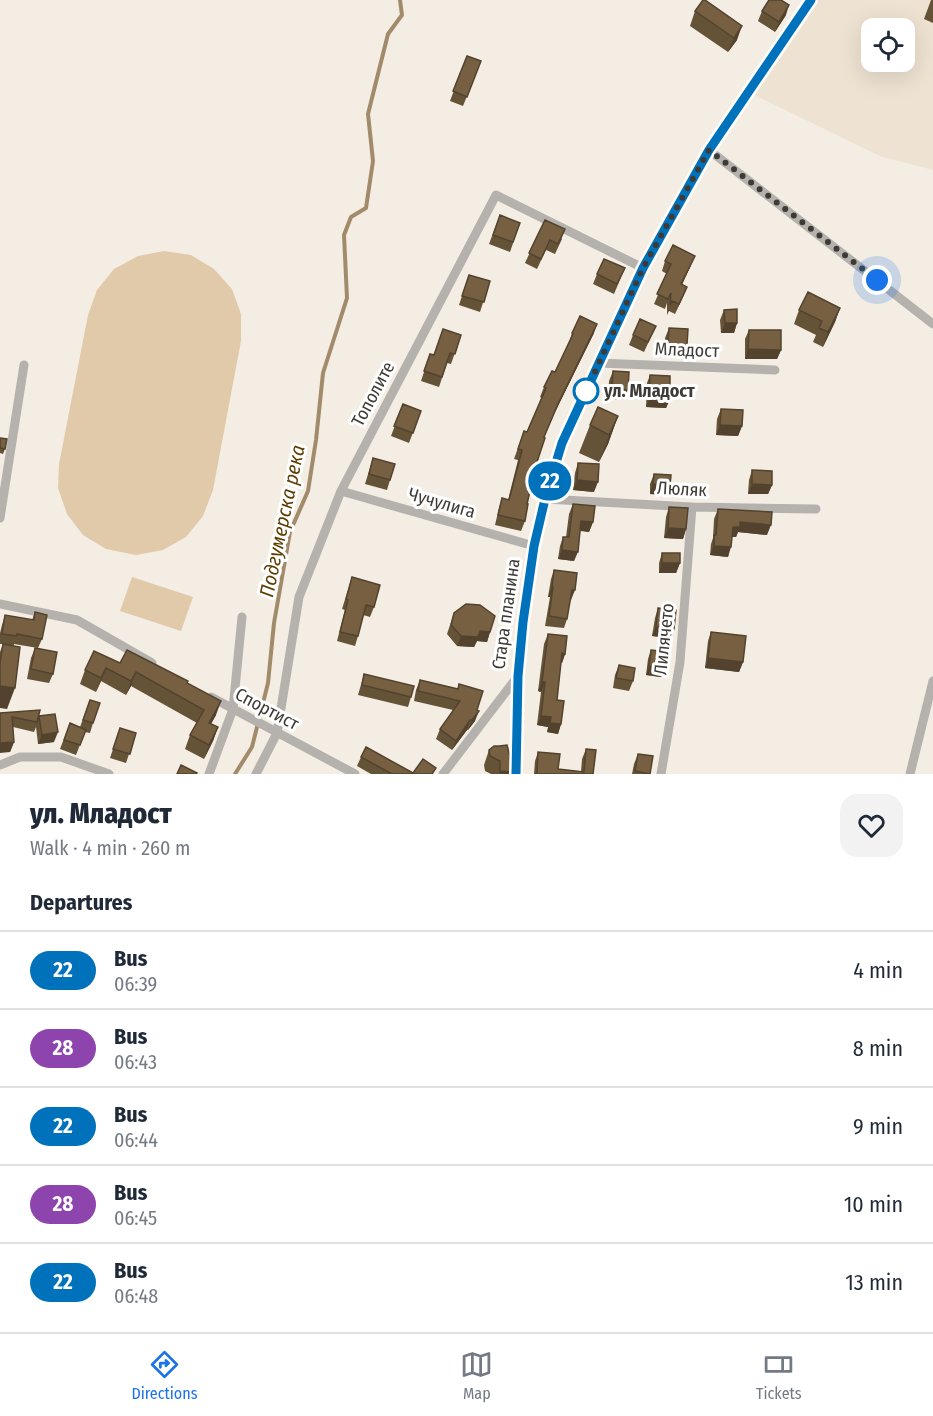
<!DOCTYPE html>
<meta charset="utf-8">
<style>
:root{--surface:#fff;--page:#f2f2f3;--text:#1f2937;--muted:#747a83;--line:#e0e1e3;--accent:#1a73e8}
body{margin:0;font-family:"Fira Sans Condensed",sans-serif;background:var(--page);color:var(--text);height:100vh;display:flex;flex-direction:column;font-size:22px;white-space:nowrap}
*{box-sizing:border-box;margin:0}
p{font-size:20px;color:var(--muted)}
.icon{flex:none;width:33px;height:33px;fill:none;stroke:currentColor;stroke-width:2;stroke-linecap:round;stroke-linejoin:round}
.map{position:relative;height:774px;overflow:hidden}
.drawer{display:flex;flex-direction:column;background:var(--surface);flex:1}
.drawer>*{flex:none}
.badge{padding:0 12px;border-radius:20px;font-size:21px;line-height:39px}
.buttons{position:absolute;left:861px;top:18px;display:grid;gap:12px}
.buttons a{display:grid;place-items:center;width:54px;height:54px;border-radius:12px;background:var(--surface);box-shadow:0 6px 24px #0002;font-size:30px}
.you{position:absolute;width:30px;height:30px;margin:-15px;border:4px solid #fff;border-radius:50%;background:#1a73e8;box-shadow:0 0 0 9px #1a73e833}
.map>.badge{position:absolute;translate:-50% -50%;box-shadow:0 0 0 3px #fff}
h2{padding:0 30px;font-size:22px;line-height:54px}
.round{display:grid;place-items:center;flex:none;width:63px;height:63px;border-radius:18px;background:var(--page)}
.summary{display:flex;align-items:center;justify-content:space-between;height:102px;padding:0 30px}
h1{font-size:28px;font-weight:800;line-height:45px}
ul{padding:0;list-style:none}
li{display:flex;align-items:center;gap:18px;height:78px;padding:0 30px;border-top:2px solid var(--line)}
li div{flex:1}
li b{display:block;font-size:22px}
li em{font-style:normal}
li .badge{min-width:66px;font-weight:700;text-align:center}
.menu{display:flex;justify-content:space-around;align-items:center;height:84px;border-top:2px solid var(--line);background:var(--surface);font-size:16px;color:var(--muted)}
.menu a{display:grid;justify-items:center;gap:3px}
.menu .active{color:var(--accent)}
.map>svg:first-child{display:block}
.built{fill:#eee2d2;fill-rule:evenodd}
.green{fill:#e1caaa}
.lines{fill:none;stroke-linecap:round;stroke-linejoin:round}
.stream{stroke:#a28b6b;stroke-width:4}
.minor{stroke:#b5b2ae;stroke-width:9}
.tertiary{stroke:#b5b2ae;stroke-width:12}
.wall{fill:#655338}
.shaded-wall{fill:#53432e}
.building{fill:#766041;stroke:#53432e;stroke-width:1.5}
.line-casing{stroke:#fff;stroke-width:14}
.line{stroke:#0072bc;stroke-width:9}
.walk{stroke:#3e3b37;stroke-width:6;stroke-dasharray:0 10.8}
.stop-dot{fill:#fff;stroke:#0072bc;stroke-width:3}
.labels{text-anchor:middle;stroke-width:6;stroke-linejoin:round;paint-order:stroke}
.street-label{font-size:18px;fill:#3e3b37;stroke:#fff}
.stop-label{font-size:18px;font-weight:bold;fill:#3e3b37;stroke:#fff;text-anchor:start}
.water-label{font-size:20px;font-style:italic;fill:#5e3e00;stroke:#fff}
</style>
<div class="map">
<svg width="933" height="774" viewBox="0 0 933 774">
<rect width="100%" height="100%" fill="#f4ede3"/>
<path class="built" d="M 812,0 L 933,0 L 933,170 L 882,157 L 748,92 ZM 872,28 L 904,28 L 904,62 L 872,62 Z"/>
<path class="green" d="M 164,251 L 191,255 L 214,269 L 232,289 L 241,314 L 241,341 L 213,490 L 203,516 L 186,537 L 163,550 L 136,555 L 106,549 L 83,535 L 67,514 L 58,488 L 59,464 L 88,315 L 97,290 L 114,269 L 138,256 Z
M 132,577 L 193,597 L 181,631 L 120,611 Z"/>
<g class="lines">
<path class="stream" d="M 235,774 L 252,747 L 268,683 L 274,623 L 290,532 L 308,491 L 316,440 L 323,373 L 347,298 L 344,235 L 351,217 L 366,208 L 373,161 L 368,114 L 388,34 L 402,15 L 400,0"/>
<path class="minor" d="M 709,150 L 933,324
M 598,363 L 775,370
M 341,491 L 534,546
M 545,499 L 692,507 L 816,509
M 0,518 L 24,365
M 0,604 L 77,620 L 152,663
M 211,697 L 355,774
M 0,765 L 20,757 L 61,757 L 109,774
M 209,774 L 233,709 L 242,617
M 256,774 L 277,733 L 299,597 L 341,491 L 496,195 L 643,268
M 443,774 L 518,676
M 661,774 L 680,662 L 692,507
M 910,774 L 933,681"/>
<path class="tertiary" d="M 516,774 L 518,676 L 523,622 L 534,546 L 545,499 L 562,443 L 643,268 L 709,150 L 811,0"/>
</g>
<path class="wall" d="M 931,0 L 933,0 L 933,23 L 924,19 Z
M 695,11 L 737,40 L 728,52 L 690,26 Z
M 762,11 L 786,15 L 775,32 L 758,21 Z
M 467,56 L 481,61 L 463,106 L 450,101 Z
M 500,215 L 520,223 L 510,252 L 489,244 Z
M 545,220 L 562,239 L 555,254 L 546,250 L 537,269 L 525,263 Z
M 665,261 L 691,265 L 682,285 L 687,287 L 675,314 L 669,311 L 667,315 L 667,303 L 665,309 L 654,304 L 667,274 L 662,271 Z
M 625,268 L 614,294 L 593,284 L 597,274 Z
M 469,275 L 490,281 L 480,312 L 459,305 Z
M 840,308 L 835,322 L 823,347 L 813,342 L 816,335 L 794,324 L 799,310 Z
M 724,310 L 737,323 L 734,333 L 721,333 L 720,320 Z
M 656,326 L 644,352 L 629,345 L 633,335 Z
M 669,328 L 683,355 L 665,354 L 665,338 Z
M 749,330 L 781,350 L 777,359 L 745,359 L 745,339 Z
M 572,333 L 594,333 L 554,414 L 544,437 L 527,504 L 525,521 L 521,531 L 495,525 L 499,508 L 502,498 L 508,500 L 518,460 L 514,459 L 524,431 L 527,432 L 542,398 L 540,397 L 544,387 L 555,372 L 569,343 Z
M 461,335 L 451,364 L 447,363 L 439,387 L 421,381 L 430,354 L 434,355 Z
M 613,371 L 624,400 L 608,399 L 609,381 Z
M 650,375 L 670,399 L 666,408 L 646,407 L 647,383 Z
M 403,404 L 421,411 L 409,443 L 391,436 Z
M 721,409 L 742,426 L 738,436 L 716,435 L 717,419 Z
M 618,416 L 608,444 L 599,462 L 579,453 L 590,425 Z
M 0,438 L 5,449 L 3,454 L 0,453 Z
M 373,458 L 390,480 L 387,490 L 365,484 Z
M 578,463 L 594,492 L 573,490 L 575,473 Z
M 752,470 L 772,485 L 768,494 L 748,494 L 749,480 Z
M 654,474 L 670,485 L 667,495 L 650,494 L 650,484 Z
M 573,504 L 593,522 L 589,532 L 580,531 L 574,561 L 558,559 L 560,546 L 563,537 L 566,537 L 569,514 Z
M 669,507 L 686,529 L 683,539 L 664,538 L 666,517 Z
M 718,509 L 767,535 L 738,532 L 736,537 L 732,537 L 728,557 L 710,555 L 711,544 L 713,538 L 714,519 Z
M 662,553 L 680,563 L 676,573 L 659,573 L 659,563 Z
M 554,570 L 571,600 L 570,600 L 567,619 L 564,628 L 545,626 L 550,597 L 548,597 L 551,579 Z
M 352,577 L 374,607 L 370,617 L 363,615 L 358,636 L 355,646 L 337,641 L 345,610 L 342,609 Z
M 658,608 L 670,638 L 652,636 L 655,618 Z
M 35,612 L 42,639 L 38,648 L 14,644 L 7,709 L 0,663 L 0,652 L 3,644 L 0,644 L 0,633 L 2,625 L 5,615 L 32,620 Z
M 454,613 L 490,632 L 487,642 L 477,641 L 474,647 L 457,646 L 447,634 Z
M 711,632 L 743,662 L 739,672 L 705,668 L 708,641 Z
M 548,634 L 565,654 L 562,663 L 561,663 L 557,700 L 561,724 L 558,734 L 547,732 L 548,727 L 537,725 L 541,692 L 538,691 L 544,644 Z
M 35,648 L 53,674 L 49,683 L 27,679 L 31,658 Z
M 651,650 L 665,667 L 661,677 L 646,675 L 648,659 Z
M 120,663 L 187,683 L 216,715 L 211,724 L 218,727 L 213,741 L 204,759 L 185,749 L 190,735 L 197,723 L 131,686 L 126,695 L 101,681 L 96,692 L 80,684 L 85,670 Z
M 619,665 L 633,681 L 629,691 L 613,688 L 615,675 Z
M 364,674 L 411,697 L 408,707 L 358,695 Z
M 420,680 L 477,710 L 475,721 L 468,730 L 467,730 L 452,750 L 436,739 L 440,729 L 453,710 L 414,701 L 416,690 Z
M 90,700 L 93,723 L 90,733 L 85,732 L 76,755 L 60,749 L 70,723 L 80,727 Z
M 0,713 L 39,716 L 54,742 L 38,744 L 36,727 L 34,732 L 13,727 L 14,742 L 10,752 Z
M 120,728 L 136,733 L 126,763 L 110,758 Z
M 586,749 L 593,774 L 534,774 L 535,761 L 538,752 L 558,769 L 581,772 L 582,759 Z
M 489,750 L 513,774 L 491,774 L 485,771 L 484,765 Z
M 638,754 L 650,774 L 632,774 L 634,764 Z
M 361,757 L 413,773 L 434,774 L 371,774 L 357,766 Z"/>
<path class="shaded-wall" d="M 789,5 L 786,15 L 775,32 L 779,22 Z
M 742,26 L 737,40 L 728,52 L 734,38 Z
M 695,256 L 691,265 L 677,294 L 681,284 Z
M 687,287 L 683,297 L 675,314 L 679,304 Z
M 840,308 L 835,322 L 823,347 L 828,332 Z
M 725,323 L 737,323 L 734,333 L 721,333 Z
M 597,324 L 594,333 L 554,414 L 540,447 L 558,404 Z
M 668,344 L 687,345 L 683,355 L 665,354 Z
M 748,349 L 781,350 L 777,359 L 745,359 Z
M 612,389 L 628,390 L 624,400 L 608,399 Z
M 649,399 L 670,399 L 666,408 L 646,407 Z
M 618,416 L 608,444 L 599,462 L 609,435 Z
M 720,425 L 742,426 L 738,436 L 716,435 Z
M 577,480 L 598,482 L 594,492 L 573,490 Z
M 653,484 L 670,485 L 667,495 L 650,494 Z
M 752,484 L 772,485 L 768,494 L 748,494 Z
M 581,521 L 593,522 L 589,532 L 578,530 Z
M 740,522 L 771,525 L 767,535 L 738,532 L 736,537 L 729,537 L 733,527 Z
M 668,528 L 686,529 L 683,539 L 664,538 Z
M 714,546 L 731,547 L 728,557 L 710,555 Z
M 562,550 L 578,552 L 574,561 L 558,559 Z
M 662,563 L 680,563 L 676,573 L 659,573 Z
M 552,587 L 553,587 L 550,597 L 548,597 Z
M 572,590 L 575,590 L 571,600 L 568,600 Z
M 656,627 L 674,629 L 670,638 L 652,636 Z
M 480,631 L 490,632 L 487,642 L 477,641 L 474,647 L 457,646 L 461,636 Z
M 562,653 L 565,654 L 562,663 L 558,663 Z
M 708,658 L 743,662 L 739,672 L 705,668 Z
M 649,666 L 665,667 L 661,677 L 646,675 Z
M 106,668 L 101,681 L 96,692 L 101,678 Z
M 136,672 L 131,686 L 126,695 L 131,681 Z
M 542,682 L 545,682 L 541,692 L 538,691 Z
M 0,686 L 15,688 L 7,709 L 0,708 Z
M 221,701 L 216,715 L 204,736 L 209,723 Z
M 479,711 L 475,721 L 468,730 L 472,720 Z
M 541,716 L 551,717 L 548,727 L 537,725 Z
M 470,720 L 467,730 L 452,750 L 456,741 Z
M 550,723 L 561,724 L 558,734 L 547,732 Z
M 218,727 L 213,741 L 204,759 L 209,745 Z
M 58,732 L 54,742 L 38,744 L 42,735 Z
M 14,742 L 10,752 L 0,753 L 0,743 Z
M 500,771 L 514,772 L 513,774 L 499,774 Z"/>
<path class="building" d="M 703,0 L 705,0 L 742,26 L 734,38 L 695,11 Z
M 769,0 L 781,0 L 789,5 L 779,22 L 762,11 Z
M 467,56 L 481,61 L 467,97 L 453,91 Z
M 500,215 L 520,223 L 513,242 L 493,235 Z
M 545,220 L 565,229 L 558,244 L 550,240 L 541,259 L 529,253 Z
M 673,245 L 695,256 L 681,284 L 687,287 L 679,304 L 672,301 L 670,305 L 671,293 L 668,299 L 657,294 L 671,264 L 665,261 Z
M 604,259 L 625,268 L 617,284 L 597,274 Z
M 469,275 L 490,281 L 484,302 L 462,296 Z
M 808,292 L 840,308 L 828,332 L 819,328 L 822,321 L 799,310 Z
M 737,309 L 737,323 L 725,323 L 724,310 Z
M 580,316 L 597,324 L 558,404 L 544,437 L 545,438 L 536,465 L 527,504 L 528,504 L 525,521 L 498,515 L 502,498 L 509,500 L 522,450 L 518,449 L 524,431 L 527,432 L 546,388 L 544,387 L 552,371 L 555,372 L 573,334 L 572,333 Z
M 640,319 L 656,326 L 648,342 L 633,335 Z
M 669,328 L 688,329 L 687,345 L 668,344 Z
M 443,329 L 461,335 L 455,354 L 450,353 L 442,377 L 424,371 L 430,354 L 434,355 Z
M 749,330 L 781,330 L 781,350 L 748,349 Z
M 613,371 L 629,372 L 628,390 L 612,389 Z
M 650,375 L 670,376 L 670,399 L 649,399 Z
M 403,404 L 421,411 L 413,433 L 394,426 Z
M 598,407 L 618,416 L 609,435 L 590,425 Z
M 721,409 L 743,410 L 742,426 L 720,425 Z
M 0,438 L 7,439 L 5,449 L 0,448 Z
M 373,458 L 395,464 L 390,480 L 369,474 Z
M 578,463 L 599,464 L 598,482 L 577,480 Z
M 752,470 L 772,471 L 772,485 L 752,484 Z
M 654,474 L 671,475 L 670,485 L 653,484 Z
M 573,504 L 595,506 L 593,522 L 581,521 L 578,552 L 562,550 L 563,537 L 569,537 Z
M 669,507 L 688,508 L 686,529 L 668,528 Z
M 718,509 L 772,512 L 771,525 L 740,522 L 740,527 L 733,527 L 731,547 L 714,546 L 714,535 L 716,535 Z
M 662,553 L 680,553 L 680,563 L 662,563 Z
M 554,570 L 577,573 L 575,590 L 572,590 L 567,619 L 549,616 L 553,587 L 552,587 Z
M 352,577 L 380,585 L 374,607 L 366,605 L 358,636 L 340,632 L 348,600 L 346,599 Z
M 466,604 L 480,605 L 495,616 L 490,632 L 480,631 L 478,637 L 461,636 L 451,625 L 454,613 Z
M 658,608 L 676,610 L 674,629 L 656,627 Z
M 35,612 L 47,615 L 42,639 L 17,634 L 17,636 L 2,634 L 5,615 L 34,620 Z
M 711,632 L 746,636 L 743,662 L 708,658 Z
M 548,634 L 567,636 L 565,654 L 562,653 L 557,700 L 564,701 L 561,724 L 550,723 L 551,717 L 541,716 L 545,682 L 542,682 Z
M 3,644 L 20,647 L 15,688 L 0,686 L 0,663 Z
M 35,648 L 57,652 L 53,674 L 31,669 Z
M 127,650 L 172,673 L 188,681 L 187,683 L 221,701 L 209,723 L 218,727 L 209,745 L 190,735 L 204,710 L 136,672 L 131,681 L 106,668 L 101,678 L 85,670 L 94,651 L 120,663 Z
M 651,650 L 667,652 L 665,667 L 649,666 Z
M 619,665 L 635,668 L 633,681 L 616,678 Z
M 364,674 L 414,686 L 411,697 L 362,685 Z
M 420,680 L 458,689 L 459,684 L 483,691 L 477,710 L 479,711 L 472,720 L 470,720 L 456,741 L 440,729 L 460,701 L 418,691 Z
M 90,700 L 100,703 L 93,723 L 83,720 Z
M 40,710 L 37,722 L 12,717 L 14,742 L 0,743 L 0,713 Z
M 55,714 L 58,732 L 42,735 L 39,716 Z
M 70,723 L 86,730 L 80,745 L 64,740 Z
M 120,728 L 136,733 L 130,754 L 113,749 Z
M 507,745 L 514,772 L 500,771 L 500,761 L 490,756 L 489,750 L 494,746 L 499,746 Z
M 366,747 L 413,773 L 423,759 L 436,768 L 432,774 L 392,774 L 361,757 Z
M 586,749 L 596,750 L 593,774 L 537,774 L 538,752 L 560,754 L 558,769 L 584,772 Z
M 638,754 L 653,756 L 650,774 L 635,771 Z
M 181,765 L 197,773 L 196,774 L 177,774 Z"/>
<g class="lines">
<defs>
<path id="line" d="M 516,774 L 518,676 L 523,622 L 534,546 L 545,499 L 562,443 L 643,268 L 709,150 L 811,0"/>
</defs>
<use href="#line" class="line-casing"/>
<use href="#line" class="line"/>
<path class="walk" d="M 586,391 L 643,268 L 709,150 L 877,280"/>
</g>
<circle class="stop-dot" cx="586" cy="391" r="12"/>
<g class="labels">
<g class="street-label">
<text transform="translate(687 350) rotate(2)" y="6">Младост</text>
<text transform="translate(373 394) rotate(-62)" y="6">Тополите</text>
<text transform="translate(682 489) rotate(3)" y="6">Люляк</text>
<text transform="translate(442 503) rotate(16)" y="6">Чучулига</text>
<text transform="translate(506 614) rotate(-82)" y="6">Стара планина</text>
<text transform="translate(664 639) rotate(-84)" y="6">Лилячето</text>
<text transform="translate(267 709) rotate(28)" y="6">Спортист</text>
</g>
<g class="stop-label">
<text x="604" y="397">ул. Младост</text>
</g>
<g class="water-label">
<text transform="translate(282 521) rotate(-78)" y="7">Подгумерска река</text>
</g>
</g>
</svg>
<div class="buttons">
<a><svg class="icon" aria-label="locate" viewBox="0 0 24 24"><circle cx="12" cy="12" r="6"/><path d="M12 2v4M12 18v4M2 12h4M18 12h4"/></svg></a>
</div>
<div class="you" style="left:877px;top:280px"></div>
<b class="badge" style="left:550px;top:481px;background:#0072bc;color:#fff">22</b>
</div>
<section class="drawer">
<div class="summary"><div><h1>ул. Младост</h1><p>Walk · 4 min · 260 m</p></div><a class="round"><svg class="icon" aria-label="heart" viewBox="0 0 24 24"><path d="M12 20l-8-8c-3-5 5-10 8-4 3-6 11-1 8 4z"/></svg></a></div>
<h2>Departures</h2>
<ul>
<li><span class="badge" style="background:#0072bc;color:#fff">22</span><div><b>Bus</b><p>06:39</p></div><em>4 min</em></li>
<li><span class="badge" style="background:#8e44ad;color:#fff">28</span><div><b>Bus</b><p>06:43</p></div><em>8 min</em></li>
<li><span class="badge" style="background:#0072bc;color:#fff">22</span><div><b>Bus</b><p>06:44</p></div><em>9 min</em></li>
<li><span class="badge" style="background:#8e44ad;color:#fff">28</span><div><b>Bus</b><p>06:45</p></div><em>10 min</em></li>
<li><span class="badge" style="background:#0072bc;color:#fff">22</span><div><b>Bus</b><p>06:48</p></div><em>13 min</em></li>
</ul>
</section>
<nav class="menu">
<a class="active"><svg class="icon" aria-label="directions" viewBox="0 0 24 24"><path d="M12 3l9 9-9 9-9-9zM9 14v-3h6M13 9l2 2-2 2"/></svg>Directions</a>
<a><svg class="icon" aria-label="map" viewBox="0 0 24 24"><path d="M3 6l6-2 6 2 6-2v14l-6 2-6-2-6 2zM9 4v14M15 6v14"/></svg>Map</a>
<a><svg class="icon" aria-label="tickets" viewBox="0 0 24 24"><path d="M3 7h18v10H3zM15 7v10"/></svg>Tickets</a>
</nav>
